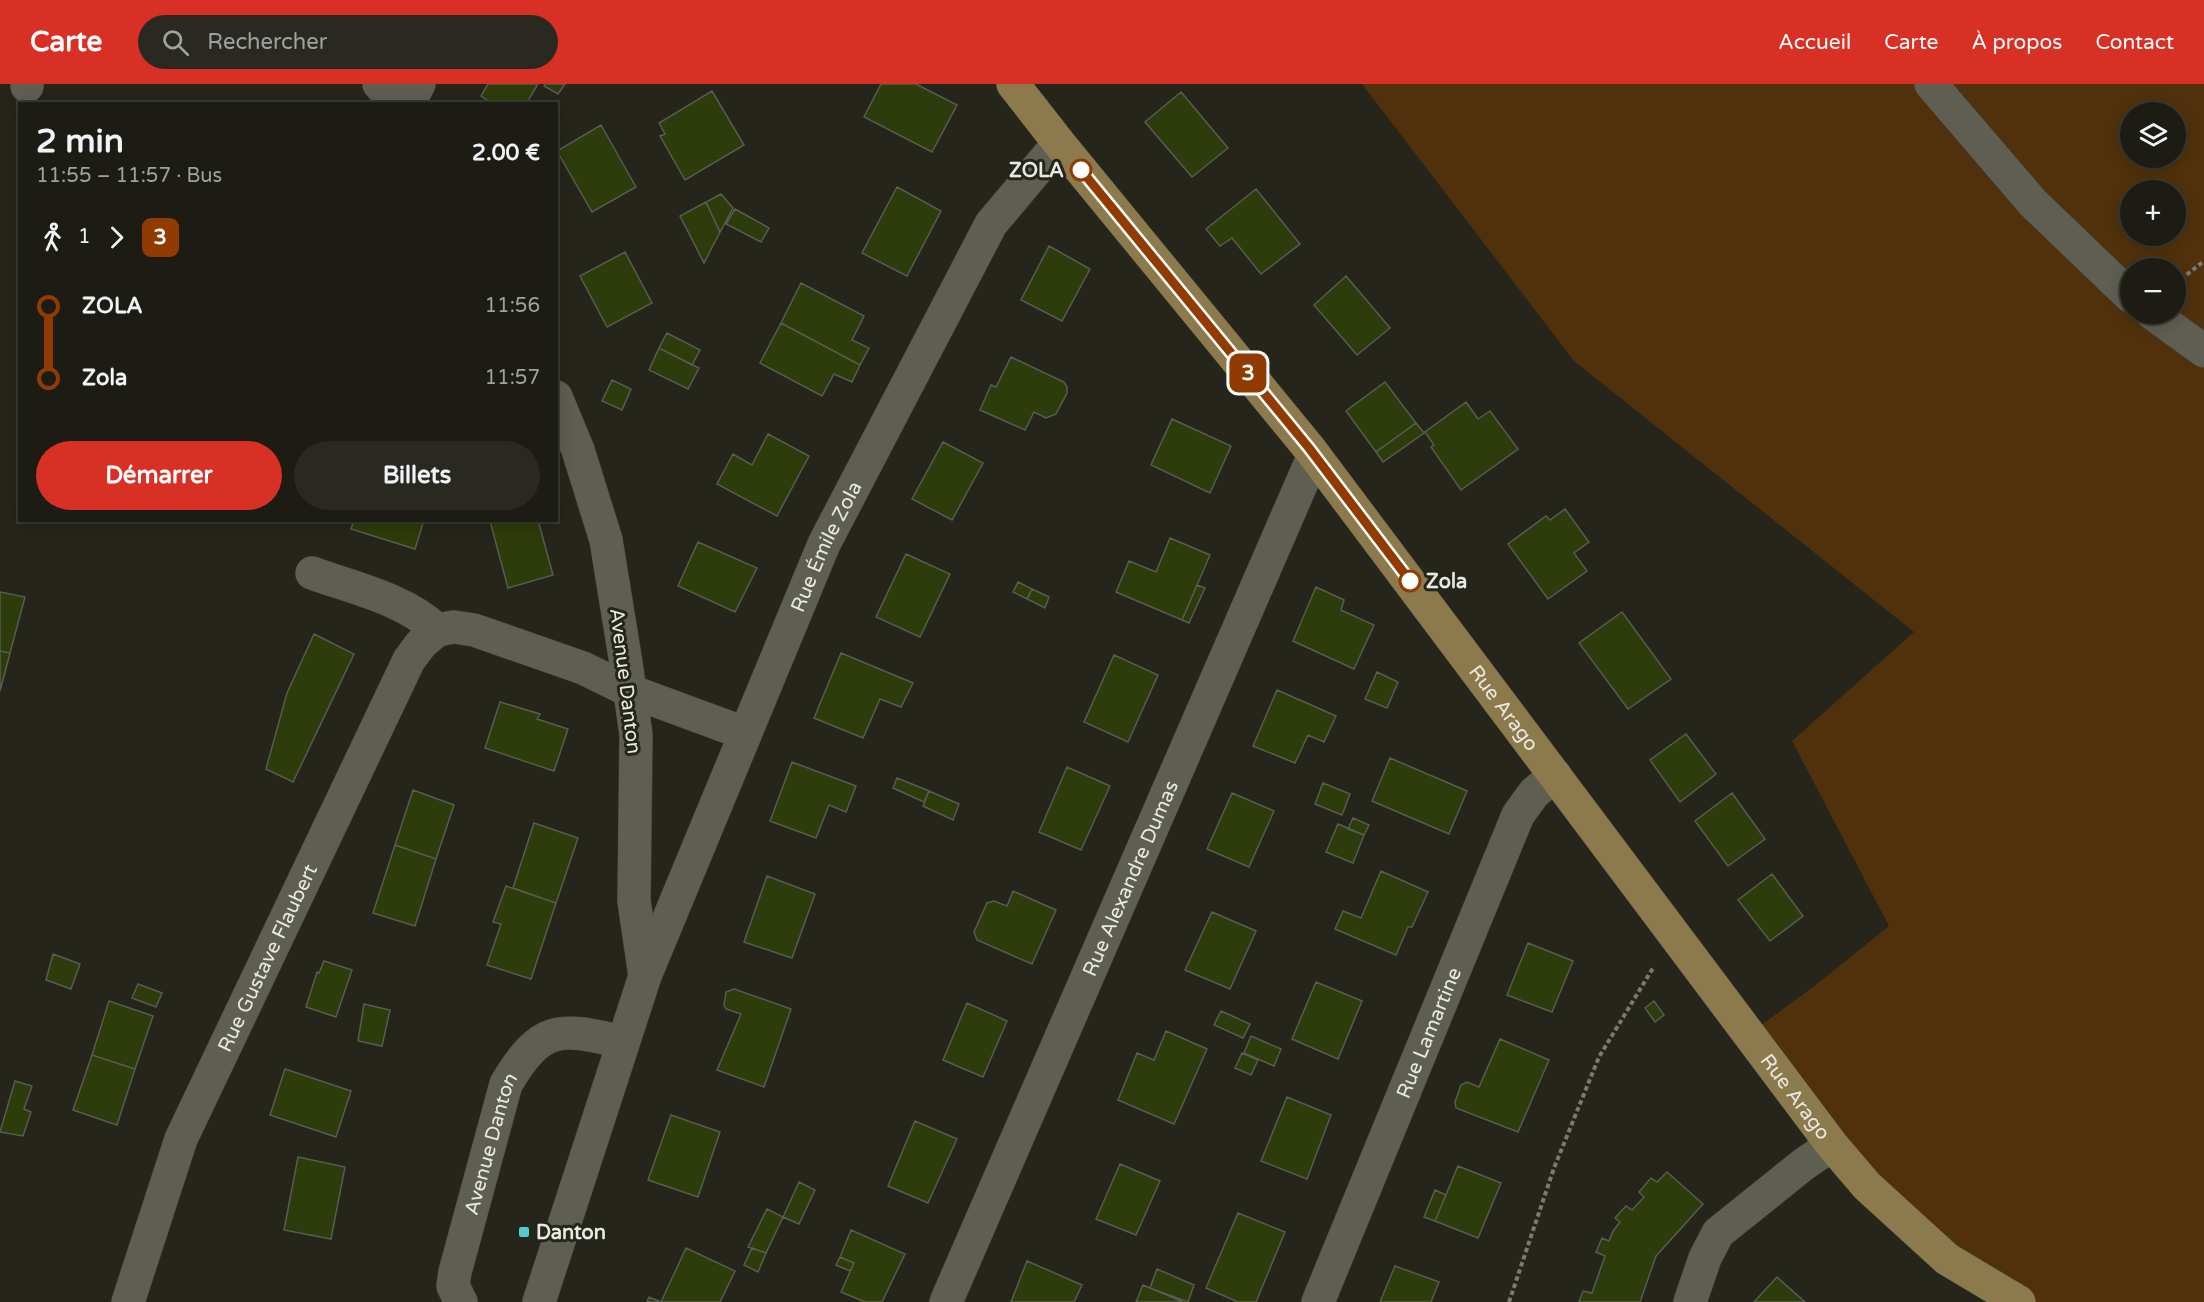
<!DOCTYPE html>
<html lang="fr">
<meta charset="utf-8">
<style>
:root{--surface:#1c1c14;--page:#292922;--text:#f1f3f6;--muted:#a0a1a0;--line:#3a3a34;--accent:#d93025}
body{margin:0;font-family:"Varela Round",sans-serif;background:var(--page);color:var(--text);height:100vh;display:flex;flex-direction:column;font-size:22px;white-space:nowrap}
*{box-sizing:border-box;margin:0}
p{font-size:20px;color:var(--muted)}
.icon{flex:none;width:33px;height:33px;fill:none;stroke:currentColor;stroke-width:2;stroke-linecap:round;stroke-linejoin:round}
.map{position:relative;flex:1;overflow:hidden}
.sheet{position:absolute;left:18px;top:18px;width:540px;height:420px;display:flex;flex-direction:column;background:var(--surface);border-radius:0px;box-shadow:0 3px 15px #0003,0 0 0 2px var(--line)}
.sheet>*{flex:none}
.badge{padding:0 12px;border-radius:9px;font-size:21px;line-height:39px}
.fabs{position:absolute;left:2120px;top:18px;display:grid;gap:12px}
.fabs a{display:grid;place-items:center;width:66px;height:66px;border-radius:50%;background:var(--surface);box-shadow:0 3px 15px #0003,0 0 0 2px var(--line);font-size:30px}
.map>.badge{position:absolute;translate:-50% -50%;box-shadow:0 0 0 3px #fff}
.legs{display:flex;align-items:center;gap:9px;height:66px;padding:0 18px;font-size:20px}
.legs p{margin-inline-start:auto}
.summary{display:flex;align-items:center;justify-content:space-between;height:102px;padding:0 18px}
h1{font-size:33px;font-weight:700;line-height:45px}
.cta{display:flex;gap:12px;margin-top:auto;padding:12px 18px}
.cta a{flex:1;height:69px;border-radius:36px;background:var(--accent);color:#fff;font-size:24px;font-weight:700;line-height:69px;text-align:center}
.cta a+a{background:var(--page);color:var(--text)}
ul{padding:0 18px;list-style:none}
li{display:flex;align-items:center;gap:21px;height:72px;font-size:22px}
li i{display:grid;place-items:center;width:9px;height:100%;margin:0 8px;background:currentColor}
li i::after{content:'';width:15px;height:15px;margin:-8px;border:4px solid;border-radius:50%;background:var(--surface)}
li p{margin-inline-start:auto}
li:first-child i{background:linear-gradient(#0000 50%,currentColor 0)}
li:last-child i{background:linear-gradient(currentColor 50%,#0000 0)}
header{display:flex;align-items:center;gap:36px;box-sizing:border-box;height:84px;padding:0 30px;background:var(--accent);color:#fff}
header strong{font-size:28px}
nav{display:flex;gap:33px;margin-inline-start:auto;font-size:21px}
.search{width:420px;height:54px;background:var(--page);display:flex;align-items:center;gap:15px;box-sizing:border-box;padding:0 21px;border-radius:33px;color:var(--muted);font-size:22px}
.map>svg:first-child{display:block}
.green{fill:#50310c;fill-rule:evenodd}
.building{fill:#2e3b0a;stroke:#585c52;stroke-width:1.5}
.lines{fill:none;stroke-linecap:round;stroke-linejoin:round}
.minor-casing{stroke:#43433b;stroke-width:34}
.major-casing{stroke:#43433b;stroke-width:34}
.path{stroke:#7a7a72;stroke-width:4;stroke-dasharray:4.5 3;stroke-linecap:butt}
.minor{stroke:#5e5e53;stroke-width:33}
.major{stroke:#8c7a4c;stroke-width:33}
.line-1-casing{stroke:#fff;stroke-width:14}
.line-1{stroke:#913b01;stroke-width:9}
.stop-1-dot{fill:#fff;stroke:#913b01;stroke-width:3}
.poi-dot{fill:#51ccd3;stroke:#25251b;stroke-width:2}
.labels{text-anchor:middle;stroke-width:6;stroke-linejoin:round;paint-order:stroke}
.stop-label{font-size:20px;font-weight:bold;fill:#e9e9e3;stroke:#25251b;text-anchor:end}
.street-label{font-size:20px;fill:#e9e9e3;stroke:#25251b}
.poi-label{font-size:20px;font-weight:bold;fill:#e9e9e3;stroke:#25251b;text-anchor:start}
</style>
<header>
<strong>Carte</strong>
<div class="search"><svg class="icon" aria-label="search" viewBox="0 0 24 24"><circle cx="10" cy="10" r="6"/><path d="M15 15l6 6"/></svg>Rechercher</div>
<nav><a>Accueil</a><a>Carte</a><a>À propos</a><a>Contact</a></nav>
</header>
<div class="map">
<svg width="2204" height="1218" viewBox="0 0 2204 1218">
<rect width="100%" height="100%" fill="#25251b"/>
<path class="green" d="M 1362,0 L 2204,0 L 2204,1218 L 2019,1218 L 1947,1175 L 1749,950 L 1813,903 L 1889,842 L 1792,657 L 1914,548 L 1574,277 ZM 2130,28 L 2175,28 L 2175,74 L 2130,74 ZM 2130,106 L 2175,106 L 2175,152 L 2130,152 ZM 2130,184 L 2175,184 L 2175,230 L 2130,230 Z"/>
<path class="building" d="M 488,0 L 538,0 L 526,20 L 493,20 L 481,12 Z
M 545,0 L 565,0 L 558,10 L 544,2 Z
M 881,0 L 916,0 L 957,21 L 932,68 L 864,33 Z
M 712,7 L 744,61 L 685,96 L 660,52 L 665,50 L 659,39 Z
M 1181,8 L 1228,64 L 1192,93 L 1145,38 Z
M 601,41 L 636,103 L 592,128 L 557,67 Z
M 897,103 L 941,127 L 907,192 L 862,169 Z
M 1256,105 L 1300,160 L 1261,190 L 1232,154 L 1220,162 L 1206,145 Z
M 721,110 L 733,124 L 720,148 L 706,118 Z
M 706,118 L 720,148 L 704,179 L 680,132 Z
M 735,125 L 769,144 L 761,158 L 726,140 Z
M 1049,162 L 1090,185 L 1062,237 L 1021,216 Z
M 625,168 L 652,219 L 607,243 L 580,192 Z
M 1346,192 L 1390,244 L 1357,271 L 1314,221 Z
M 801,199 L 864,232 L 852,256 L 869,264 L 860,281 L 781,239 Z
M 781,239 L 860,281 L 852,298 L 834,290 L 822,312 L 760,279 Z
M 667,249 L 700,266 L 692,281 L 659,264 Z
M 659,264 L 699,284 L 688,305 L 649,286 Z
M 1011,273 L 1064,298 L 1067,303 L 1067,309 L 1056,330 L 1046,334 L 1034,328 L 1025,346 L 980,326 L 991,301 L 996,303 Z
M 612,296 L 631,305 L 622,326 L 602,317 Z
M 1385,298 L 1416,339 L 1376,368 L 1346,327 Z
M 1466,318 L 1478,335 L 1490,327 L 1518,365 L 1461,406 L 1431,363 L 1434,361 L 1425,348 Z
M 1172,335 L 1231,362 L 1210,409 L 1151,381 Z
M 1416,339 L 1424,349 L 1383,378 L 1376,368 Z
M 768,350 L 809,372 L 777,432 L 717,400 L 733,370 L 752,381 Z
M 943,358 L 983,379 L 952,436 L 912,415 Z
M 1565,425 L 1589,458 L 1574,469 L 1587,487 L 1548,515 L 1508,460 L 1546,432 L 1550,436 Z
M 354,436 L 424,436 L 415,465 L 351,445 Z
M 538,436 L 553,491 L 508,504 L 490,437 Z
M 1170,454 L 1210,471 L 1182,536 L 1116,508 L 1129,477 L 1156,488 Z
M 698,458 L 757,484 L 735,528 L 678,502 Z
M 906,470 L 950,490 L 920,553 L 876,533 Z
M 1018,498 L 1032,505 L 1027,515 L 1013,508 Z
M 1197,501 L 1205,504 L 1189,539 L 1182,536 Z
M 1316,503 L 1344,516 L 1341,526 L 1374,541 L 1354,585 L 1293,557 Z
M 1032,505 L 1049,513 L 1045,524 L 1027,515 Z
M 0,508 L 25,513 L 10,569 L 0,567 Z
M 1622,528 L 1671,595 L 1628,625 L 1579,559 Z
M 314,550 L 354,570 L 293,698 L 266,685 L 287,609 Z
M 0,567 L 10,569 L 0,607 Z
M 841,569 L 913,599 L 901,623 L 880,615 L 863,654 L 814,634 Z
M 1114,571 L 1158,591 L 1128,658 L 1084,638 Z
M 1377,588 L 1398,598 L 1387,624 L 1365,615 Z
M 1277,606 L 1336,632 L 1324,658 L 1308,651 L 1295,679 L 1253,662 Z
M 500,618 L 540,630 L 537,635 L 568,645 L 554,687 L 485,664 Z
M 1686,650 L 1716,690 L 1680,718 L 1650,676 Z
M 1390,674 L 1467,707 L 1449,750 L 1372,717 Z
M 792,678 L 856,702 L 846,728 L 829,721 L 816,754 L 770,737 Z
M 1067,683 L 1110,702 L 1081,766 L 1039,748 Z
M 897,694 L 929,707 L 924,718 L 893,704 Z
M 1323,699 L 1350,710 L 1342,731 L 1315,720 Z
M 413,706 L 454,721 L 436,775 L 395,761 Z
M 929,707 L 959,720 L 953,736 L 923,722 Z
M 1232,709 L 1274,727 L 1249,783 L 1207,765 Z
M 1732,709 L 1765,755 L 1728,782 L 1695,737 Z
M 1353,734 L 1369,741 L 1364,751 L 1348,745 Z
M 534,739 L 578,754 L 556,819 L 513,804 Z
M 1338,740 L 1364,751 L 1353,779 L 1326,768 Z
M 395,761 L 436,775 L 415,842 L 373,829 Z
M 1381,787 L 1428,808 L 1412,843 L 1408,843 L 1396,871 L 1335,845 L 1343,827 L 1361,834 Z
M 1772,790 L 1803,832 L 1770,857 L 1738,816 Z
M 767,792 L 815,810 L 792,874 L 744,858 Z
M 506,802 L 556,819 L 531,895 L 487,881 L 501,840 L 493,838 Z
M 1013,807 L 1056,826 L 1032,880 L 977,856 L 974,848 L 987,819 L 994,817 L 1007,822 Z
M 1212,828 L 1256,847 L 1230,905 L 1185,886 Z
M 1528,859 L 1573,877 L 1552,928 L 1507,911 Z
M 53,870 L 80,880 L 71,905 L 46,896 Z
M 324,877 L 352,886 L 336,933 L 306,923 L 317,888 L 319,889 Z
M 1316,898 L 1362,917 L 1338,975 L 1292,955 Z
M 138,900 L 162,909 L 156,923 L 132,914 Z
M 734,905 L 791,925 L 764,1003 L 717,986 L 741,930 L 726,925 L 724,921 L 726,908 Z
M 109,917 L 153,932 L 135,985 L 92,971 Z
M 1654,917 L 1664,931 L 1655,938 L 1645,924 Z
M 967,919 L 1007,937 L 983,993 L 943,976 Z
M 364,920 L 390,926 L 382,962 L 358,957 Z
M 1221,927 L 1250,940 L 1243,954 L 1214,941 Z
M 1166,947 L 1207,965 L 1174,1040 L 1118,1016 L 1137,969 L 1154,976 Z
M 1251,952 L 1281,965 L 1274,982 L 1244,969 Z
M 1500,955 L 1549,976 L 1518,1048 L 1456,1024 L 1455,1018 L 1461,1001 L 1467,998 L 1479,1003 Z
M 1242,969 L 1258,976 L 1251,991 L 1235,984 Z
M 92,971 L 135,985 L 117,1041 L 73,1026 Z
M 285,985 L 351,1007 L 336,1053 L 270,1031 Z
M 15,997 L 32,1002 L 24,1025 L 31,1028 L 23,1052 L 0,1048 Z
M 1287,1013 L 1331,1031 L 1307,1095 L 1261,1077 Z
M 671,1031 L 720,1048 L 698,1113 L 648,1096 Z
M 915,1037 L 957,1055 L 928,1119 L 888,1102 Z
M 298,1073 L 345,1083 L 331,1155 L 284,1146 Z
M 1120,1080 L 1160,1097 L 1136,1151 L 1096,1135 Z
M 1458,1082 L 1501,1099 L 1478,1154 L 1435,1137 Z
M 1667,1088 L 1703,1120 L 1656,1172 L 1640,1218 L 1579,1218 L 1583,1207 L 1592,1209 L 1605,1172 L 1596,1168 L 1602,1154 L 1609,1157 L 1613,1147 L 1620,1138 L 1615,1134 L 1626,1122 L 1632,1126 L 1644,1113 L 1639,1108 L 1651,1094 L 1657,1098 Z
M 799,1098 L 815,1106 L 799,1140 L 783,1133 Z
M 1435,1106 L 1446,1111 L 1435,1137 L 1424,1133 Z
M 767,1125 L 783,1133 L 766,1169 L 748,1163 Z
M 1238,1129 L 1285,1148 L 1256,1218 L 1238,1218 L 1206,1204 Z
M 851,1146 L 905,1170 L 882,1218 L 865,1218 L 841,1208 L 854,1179 L 840,1173 Z
M 686,1164 L 735,1187 L 720,1218 L 647,1218 L 649,1213 L 661,1218 Z
M 752,1164 L 766,1169 L 758,1188 L 744,1181 Z
M 840,1173 L 854,1179 L 850,1187 L 836,1181 Z
M 1027,1177 L 1082,1201 L 1074,1218 L 1011,1218 Z
M 1395,1182 L 1439,1198 L 1431,1218 L 1380,1218 Z
M 1157,1185 L 1194,1201 L 1188,1218 L 1150,1204 Z
M 1777,1193 L 1805,1218 L 1754,1218 Z
M 1143,1201 L 1150,1204 L 1183,1218 L 1136,1218 Z"/>
<g class="lines">
<defs>
<g id="minor">
<path d="M 27,0 L 27,2"/>
<path d="M 379,0 L 397,20"/>
<path d="M 1931,0 L 2033,119 L 2130,212"/>
<path d="M 408,20 L 419,0"/>
<path d="M 2153,230 L 2204,267"/>
<path d="M 312,489 C 353,504 405,515 437,546"/>
<path id="s1" d="M 645,892 L 824,460 L 991,140 L 1059,59"/>
<path id="s2" d="M 128,1218 L 181,1055 L 409,576 L 421,560 L 437,546 L 454,543 L 474,546 L 583,584 L 630,607 L 744,649"/>
<path id="s3" d="M 461,1218 L 453,1202 L 455,1188 L 506,1000 C 541,941 559,943 622,958"/>
<path d="M 539,1218 L 645,892 L 634,817 L 636,651 L 626,579 L 606,456 L 578,366 L 556,313"/>
<path id="s4" d="M 946,1218 L 1314,371"/>
<path id="s5" d="M 1318,1218 L 1518,731 L 1534,709 L 1555,691"/>
<path d="M 1690,1218 L 1705,1174 L 1718,1149 L 1804,1080 L 1832,1061"/>
</g>
<g id="major">
<path id="s6" d="M 1013,0 L 1059,59 L 1309,364 L 1832,1061 L 1867,1102 L 1947,1175 L 2019,1218"/>
</g>
</defs>
<use href="#minor" class="minor-casing"/>
<use href="#major" class="major-casing"/>
<path class="path" d="M 2175,200 L 2204,177
M 1509,1218 L 1554,1084 L 1599,973 L 1653,884"/>
<use href="#minor" class="minor"/>
<use href="#major" class="major"/>
</g>
<g class="lines">
<defs>
<path id="line-1" d="M 1081,86 L 1309,364 L 1410,497"/>
</defs>
<use href="#line-1" class="line-1-casing"/>
<use href="#line-1" class="line-1"/>
</g>
<g class="stop-1-dot">
<circle cx="1081" cy="86" r="10"/>
<circle cx="1410" cy="497" r="10"/>
</g>
<rect class="poi-dot" x="518" y="1142" width="12" height="12" rx="3"/>
<g class="labels">
<g class="stop-label">
<text x="1064" y="93">ZOLA</text>
<text x="1426" y="504" text-anchor="start">Zola</text>
</g>
<g class="street-label">
<text dy="7" stroke="none"><textPath href="#s1" startOffset="466">Rue Émile Zola</textPath></text>
<text transform="translate(626 597) rotate(83)" y="7">Avenue Danton</text>
<text dy="7" stroke="none"><textPath href="#s6" startOffset="794">Rue Arago</textPath></text>
<text dy="7" stroke="none"><textPath href="#s4" startOffset="462">Rue Alexandre Dumas</textPath></text>
<text dy="7" stroke="none"><textPath href="#s2" startOffset="372">Rue Gustave Flaubert</textPath></text>
<text dy="7" stroke="none"><textPath href="#s5" startOffset="291">Rue Lamartine</textPath></text>
<text dy="7" stroke="none"><textPath href="#s6" startOffset="1280">Rue Arago</textPath></text>
<text dy="7" stroke="none"><textPath href="#s3" startOffset="165">Avenue Danton</textPath></text>
</g>
<g class="poi-label">
<text x="536" y="1155">Danton</text>
</g>
</g>
</svg>
<div class="fabs">
<a><svg class="icon" aria-label="layers" viewBox="0 0 24 24"><path d="M12 4l9 5-9 5-9-5zM3 14l9 5 9-5"/></svg></a>
<a>+</a>
<a>−</a>
</div>
<b class="badge" style="left:1248px;top:289px;background:#913b01;color:#fff">3</b>
<section class="sheet">
<div class="summary"><div><h1>2 min</h1><p>11:55 – 11:57 · Bus</p></div><b>2.00 €</b></div>
<div class="legs"><svg class="icon" aria-label="walk" viewBox="0 0 24 24"><circle cx="13" cy="4" r="2"/><path d="M13 8l-2 6 4 7M11 14l-3 7M7 12l3-4h3l4 4"/></svg>1<svg class="icon" aria-label="forward" viewBox="0 0 24 24"><path d="M9 5l7 7-7 7"/></svg><b class="badge" style="background:#913b01;color:#fff">3</b></div>
<ul>
<li><i style="color:#913b01"></i><b>ZOLA</b><p>11:56</p></li>
<li><i style="color:#913b01"></i><b>Zola</b><p>11:57</p></li>
</ul>
<div class="cta"><a>Démarrer</a><a>Billets</a></div>
</section>
</div>
